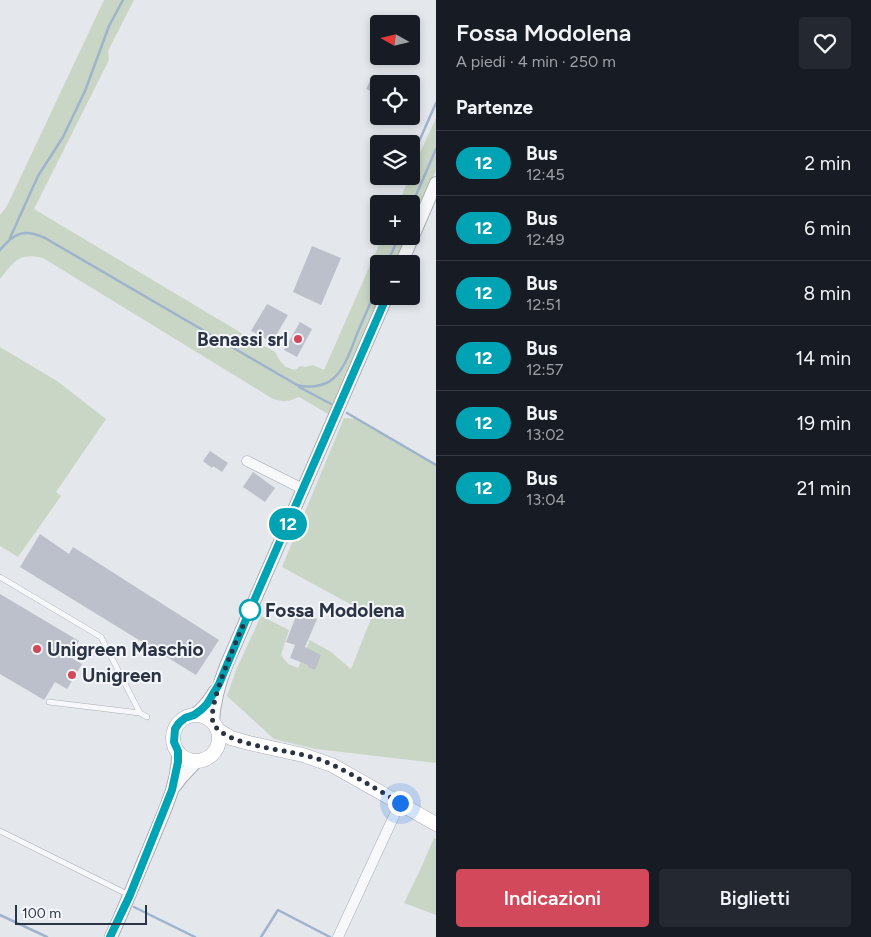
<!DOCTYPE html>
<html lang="it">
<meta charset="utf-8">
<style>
:root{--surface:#171b24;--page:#242831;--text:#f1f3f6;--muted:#9ea1a6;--line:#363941;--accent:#d1495b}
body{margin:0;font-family:Figtree,sans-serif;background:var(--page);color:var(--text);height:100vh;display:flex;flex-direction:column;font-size:19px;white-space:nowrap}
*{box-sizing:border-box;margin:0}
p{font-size:16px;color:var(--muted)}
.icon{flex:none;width:28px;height:28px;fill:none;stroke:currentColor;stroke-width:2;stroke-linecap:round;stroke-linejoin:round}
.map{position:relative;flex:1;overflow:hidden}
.sheet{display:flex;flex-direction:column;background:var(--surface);width:435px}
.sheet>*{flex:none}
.badge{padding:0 10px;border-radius:16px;font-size:18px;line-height:32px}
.needle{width:32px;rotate:278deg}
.tools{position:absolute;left:370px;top:15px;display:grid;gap:10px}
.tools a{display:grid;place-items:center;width:50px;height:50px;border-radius:5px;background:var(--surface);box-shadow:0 2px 8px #0003;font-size:25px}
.scale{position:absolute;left:15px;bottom:12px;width:132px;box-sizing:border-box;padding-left:5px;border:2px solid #2b3445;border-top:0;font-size:14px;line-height:18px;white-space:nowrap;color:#2b3445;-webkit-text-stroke:4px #f4f6f9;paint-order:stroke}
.you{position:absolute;width:25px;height:25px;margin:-12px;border:4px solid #fff;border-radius:50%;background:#1a73e8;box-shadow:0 0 0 8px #1a73e833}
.map>.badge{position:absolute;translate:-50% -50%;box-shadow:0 0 0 2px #fff}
h2{padding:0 20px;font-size:19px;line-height:45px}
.round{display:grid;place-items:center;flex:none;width:52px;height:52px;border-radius:5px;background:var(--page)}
.head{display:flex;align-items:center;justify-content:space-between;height:85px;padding:0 20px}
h1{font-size:24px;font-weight:600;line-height:38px}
.primary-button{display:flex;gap:10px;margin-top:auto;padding:10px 20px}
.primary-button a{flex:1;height:58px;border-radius:5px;background:var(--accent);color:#fff;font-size:20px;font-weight:600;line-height:58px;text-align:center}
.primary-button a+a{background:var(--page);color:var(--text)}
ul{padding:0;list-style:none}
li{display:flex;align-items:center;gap:15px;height:65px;padding:0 20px;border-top:1px solid var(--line)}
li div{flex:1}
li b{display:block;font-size:19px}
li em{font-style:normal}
li .badge{min-width:55px;font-weight:700;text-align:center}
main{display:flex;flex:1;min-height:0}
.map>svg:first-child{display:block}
.green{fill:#c9d6c5}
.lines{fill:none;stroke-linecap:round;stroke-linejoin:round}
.stream{stroke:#9fb4cc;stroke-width:2.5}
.building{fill:#bbc0ca}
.service-casing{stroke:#a9aeb7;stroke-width:6}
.minor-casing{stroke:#a9aeb7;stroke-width:11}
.tertiary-casing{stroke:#a9aeb7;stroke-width:14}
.secondary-casing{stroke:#a9aeb7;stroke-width:15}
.service{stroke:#f7f8fa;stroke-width:5}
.minor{stroke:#f7f8fa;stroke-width:10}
.tertiary{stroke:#f7f8fa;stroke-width:12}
.secondary{stroke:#fff;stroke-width:14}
.line-casing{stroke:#fff;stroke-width:11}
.line{stroke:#00a3b4;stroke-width:8}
.walk{stroke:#2b3445;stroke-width:5;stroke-dasharray:0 9}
.poi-dot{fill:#d1495b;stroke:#f4f6f9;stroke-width:2}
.stop-dot{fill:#fff;stroke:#00a3b4;stroke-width:2.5}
.labels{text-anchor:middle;stroke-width:4;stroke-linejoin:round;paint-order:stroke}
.poi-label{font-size:19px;font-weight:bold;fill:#2b3445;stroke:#f4f6f9;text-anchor:start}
.stop-label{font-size:19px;font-weight:bold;fill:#2b3445;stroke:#f4f6f9;text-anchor:start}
</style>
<main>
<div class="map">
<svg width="436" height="937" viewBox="0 0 436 937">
<rect width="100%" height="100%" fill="#e4e7ec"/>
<path class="green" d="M 104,0 L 134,0 L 108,51 L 109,60 L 34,209 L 248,337 L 275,352 L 280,361 L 286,367 L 295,370 L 300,366 L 305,367 L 313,365 L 324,370 L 383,236 L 407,236 L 396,264 L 379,264 L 379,296 L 382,296 L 330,415 L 299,397 C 289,402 284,402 273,399 L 43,258 C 19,252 14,261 0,279 L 0,215 L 7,206 Z
M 436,118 L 436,170 L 411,228 L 411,204 L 398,204 L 410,176 L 411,176 L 411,173 Z
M 0,347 L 57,381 L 106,419 L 56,492 L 61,496 L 18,557 L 0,546 Z
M 344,418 L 359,419 L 436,465 L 436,763 L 316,749 L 274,739 L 227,696 L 236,670 L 261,616 L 289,630 L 281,655 L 288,664 L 298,668 L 310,640 L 331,652 L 351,669 L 372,616 L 282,567 Z
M 434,838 L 436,839 L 436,915 L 404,903 L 421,868 Z"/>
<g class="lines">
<path class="stream" d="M 413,155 L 436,103
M 411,207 L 436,149
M 10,238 L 38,176 L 63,137 L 85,91 L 109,26 L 123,0
M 0,250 C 14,233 24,228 45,238 L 297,385 C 308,388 324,387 334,378 C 345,368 352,347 357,334 C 364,317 372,300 379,283
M 387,264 L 399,236
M 299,387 L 331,404
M 347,413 L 436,465
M 134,907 L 195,937
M 0,915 L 47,937
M 261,937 L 278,910 L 330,937"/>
</g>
<path class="building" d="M 373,75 L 391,84 L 379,84 L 379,95 L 366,89 Z
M 312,246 L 341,258 L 321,305 L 293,292 Z
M 267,304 L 288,315 L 272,342 L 251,331 Z
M 300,322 L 312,329 L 297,357 L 284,350 Z
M 210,451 L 228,463 L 222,472 L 213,466 L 212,468 L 203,461 Z
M 253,472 L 275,488 L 265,502 L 243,487 Z
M 40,534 L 69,554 L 73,547 L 219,640 L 196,675 L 20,567 Z
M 0,594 L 79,641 L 70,657 L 82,664 L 67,689 L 55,682 L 44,700 L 0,674 Z
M 300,606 L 314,612 L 312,617 L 317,619 L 305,647 L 321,655 L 315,670 L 308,667 L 308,665 L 290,658 L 295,645 L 286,642 Z"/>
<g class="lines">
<defs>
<path id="service" d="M 0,577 L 101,637 L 140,713
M 49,702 L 140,713 L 147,717
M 0,831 L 129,895"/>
<path id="minor" d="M 247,461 L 303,489
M 338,937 L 400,803"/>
<path id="tertiary" d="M 401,264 L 436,183
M 194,715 C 204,708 209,700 215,691
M 213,722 C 214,702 219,684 226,666 L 387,296
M 175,786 L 181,778 L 197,761
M 111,937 C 125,907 137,876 150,846 C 162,815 179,785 178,751"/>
<path id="secondary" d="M173 738a23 23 0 1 1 46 0a23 23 0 1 1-46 0Z
M 218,730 L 231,738 L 249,743 L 303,755 L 332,765 L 436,824"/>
</defs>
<use href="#service" class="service-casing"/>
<use href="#minor" class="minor-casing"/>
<use href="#tertiary" class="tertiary-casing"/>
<use href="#secondary" class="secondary-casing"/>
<use href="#service" class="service"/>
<use href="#minor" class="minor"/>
<use href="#tertiary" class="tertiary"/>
<use href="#secondary" class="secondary"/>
</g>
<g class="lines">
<defs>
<path id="line" d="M 110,937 L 130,895 L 172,790 L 178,762 L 178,751 L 174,742 L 175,729 L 179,723 L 185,718 L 194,715 L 201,710 L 207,704 L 219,684 L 250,610 L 387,296"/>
</defs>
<use href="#line" class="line-casing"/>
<use href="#line" class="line"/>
<path class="walk" d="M 250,610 C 241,630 207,704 213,722 C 220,742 270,748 289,752 C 304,755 319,758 333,765 C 356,776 378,790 400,803"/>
</g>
<g class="poi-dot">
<circle cx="298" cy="339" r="5"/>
<circle cx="37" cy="649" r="5"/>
<circle cx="72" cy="675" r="5"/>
</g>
<circle class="stop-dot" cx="250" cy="610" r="10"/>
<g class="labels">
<g class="poi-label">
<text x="288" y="346" text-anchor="end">Benassi srl</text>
<text x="47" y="656">Unigreen Maschio</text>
<text x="82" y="682">Unigreen</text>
</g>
<g class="stop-label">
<text x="265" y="617">Fossa Modolena</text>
</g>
</g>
</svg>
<div class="tools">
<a><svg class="needle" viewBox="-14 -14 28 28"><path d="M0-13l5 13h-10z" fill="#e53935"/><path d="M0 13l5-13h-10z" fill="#9ea1a6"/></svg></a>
<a><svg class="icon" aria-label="locate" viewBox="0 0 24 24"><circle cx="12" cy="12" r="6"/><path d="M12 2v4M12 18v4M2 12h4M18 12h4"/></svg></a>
<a><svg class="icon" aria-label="layers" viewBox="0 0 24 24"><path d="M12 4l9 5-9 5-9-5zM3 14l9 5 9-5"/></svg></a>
<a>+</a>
<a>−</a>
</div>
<div class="scale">100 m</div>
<div class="you" style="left:400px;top:803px"></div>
<b class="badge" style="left:288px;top:524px;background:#00a3b4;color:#fff">12</b>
</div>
<section class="sheet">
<div class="head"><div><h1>Fossa Modolena</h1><p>A piedi · 4 min · 250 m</p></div><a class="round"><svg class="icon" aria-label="heart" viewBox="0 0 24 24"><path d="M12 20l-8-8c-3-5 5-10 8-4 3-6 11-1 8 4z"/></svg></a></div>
<h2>Partenze</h2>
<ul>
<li><span class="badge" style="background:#00a3b4;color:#fff">12</span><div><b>Bus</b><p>12:45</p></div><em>2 min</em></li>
<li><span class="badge" style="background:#00a3b4;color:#fff">12</span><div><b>Bus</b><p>12:49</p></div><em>6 min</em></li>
<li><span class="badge" style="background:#00a3b4;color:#fff">12</span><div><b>Bus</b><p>12:51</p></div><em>8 min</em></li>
<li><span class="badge" style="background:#00a3b4;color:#fff">12</span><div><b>Bus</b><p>12:57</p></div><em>14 min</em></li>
<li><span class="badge" style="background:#00a3b4;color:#fff">12</span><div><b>Bus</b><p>13:02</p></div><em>19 min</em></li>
<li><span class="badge" style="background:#00a3b4;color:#fff">12</span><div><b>Bus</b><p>13:04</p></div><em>21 min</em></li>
</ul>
<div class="primary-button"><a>Indicazioni</a><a>Biglietti</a></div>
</section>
</main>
